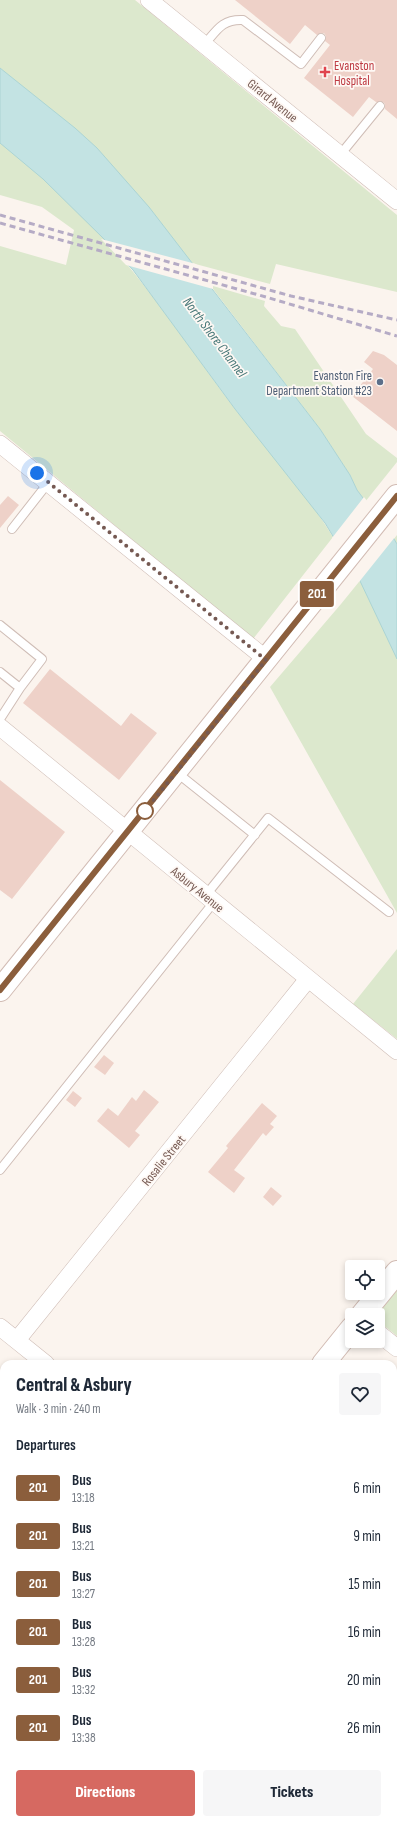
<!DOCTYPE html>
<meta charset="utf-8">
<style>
:root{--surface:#fff;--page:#f6f6f7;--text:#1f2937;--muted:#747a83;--accent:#d66961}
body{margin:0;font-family:"Sofia Sans Condensed",sans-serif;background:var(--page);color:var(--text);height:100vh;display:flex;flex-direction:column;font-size:15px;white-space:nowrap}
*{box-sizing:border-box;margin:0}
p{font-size:13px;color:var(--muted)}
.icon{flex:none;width:22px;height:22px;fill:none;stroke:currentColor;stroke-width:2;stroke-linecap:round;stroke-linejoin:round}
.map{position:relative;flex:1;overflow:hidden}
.drawer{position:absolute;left:0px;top:1360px;width:397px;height:464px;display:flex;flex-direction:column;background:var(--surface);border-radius:12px 12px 0 0;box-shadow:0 2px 6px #0003}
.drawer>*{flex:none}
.badge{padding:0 8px;border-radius:3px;font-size:14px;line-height:26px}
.buttons{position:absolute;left:345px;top:1260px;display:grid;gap:8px}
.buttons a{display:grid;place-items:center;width:40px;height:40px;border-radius:4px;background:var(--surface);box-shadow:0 2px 6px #0003;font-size:20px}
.you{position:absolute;width:20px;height:20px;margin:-10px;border:3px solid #fff;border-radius:50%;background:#1a73e8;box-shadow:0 0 0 6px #1a73e833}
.map>.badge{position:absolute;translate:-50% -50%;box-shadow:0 0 0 2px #fff}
h2{padding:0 16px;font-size:15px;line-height:36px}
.round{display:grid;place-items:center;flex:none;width:42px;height:42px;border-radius:4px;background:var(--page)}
.overview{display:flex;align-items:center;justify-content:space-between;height:68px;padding:0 16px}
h1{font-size:19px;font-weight:800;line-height:30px}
.action{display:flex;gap:8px;margin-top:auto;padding:8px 16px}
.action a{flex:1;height:46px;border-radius:4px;background:var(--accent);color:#fff;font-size:16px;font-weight:800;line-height:46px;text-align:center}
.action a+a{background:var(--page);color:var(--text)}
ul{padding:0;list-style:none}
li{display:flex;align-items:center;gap:12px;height:48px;padding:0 16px}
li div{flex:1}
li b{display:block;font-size:15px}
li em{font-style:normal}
li .badge{min-width:44px;font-weight:700;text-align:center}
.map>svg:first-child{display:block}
.green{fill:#dce8cd}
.water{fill:#c3e3e3;stroke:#abd4d4}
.pier{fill:#fbf4ee}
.building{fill:#eed1c8}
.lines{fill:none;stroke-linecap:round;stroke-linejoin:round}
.lane-casing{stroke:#cfbdb6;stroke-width:10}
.street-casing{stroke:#cfbdb6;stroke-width:18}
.secondary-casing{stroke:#d2bcb4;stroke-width:24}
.lane{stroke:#fff;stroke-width:8}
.street{stroke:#fff;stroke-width:17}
.secondary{stroke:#fff;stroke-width:22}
.rail{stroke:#b5abc5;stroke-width:3;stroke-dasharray:6 4;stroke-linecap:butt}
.line-casing{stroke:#fff;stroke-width:9}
.line{stroke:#8b5e3c;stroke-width:6}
.walk{stroke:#755952;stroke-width:4;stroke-dasharray:0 7.2}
.health-dot{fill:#e0444e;stroke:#fef8f4;stroke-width:1.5}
.service-dot{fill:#5c6f8a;stroke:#fef8f4;stroke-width:1.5}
.stop-dot{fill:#fff;stroke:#8b5e3c;stroke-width:2}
.labels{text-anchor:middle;stroke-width:3.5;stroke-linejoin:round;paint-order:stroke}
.health-label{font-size:13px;fill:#be3a42;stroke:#fef8f4;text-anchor:start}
.street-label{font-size:13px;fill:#755952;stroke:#fef8f4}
.service-label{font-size:13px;fill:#4e5e75;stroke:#fef8f4;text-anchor:end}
.water-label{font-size:14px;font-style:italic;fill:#467777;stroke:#fef8f4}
</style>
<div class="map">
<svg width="397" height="1824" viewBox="0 0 397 1824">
<rect width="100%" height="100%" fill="#fbf4ee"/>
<path class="green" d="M 0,0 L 135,0 L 397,215 L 397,292 L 276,264 L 270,284 L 106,240 C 154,293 192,352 235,409 C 268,451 305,491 333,537 L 253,639 L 0,431 L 0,246 L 66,265 L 74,230 L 42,207 L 0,195 Z
M 213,286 L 265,301 L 264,306 L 281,326 L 295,329 L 366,434 L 397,458 L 397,462 L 365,502 L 357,490 L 350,475 L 320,429 L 213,289 Z
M 397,535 L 397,913 L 270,687 L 341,604 Z
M 397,949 L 397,1039 L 353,1004 Z
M 397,1287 L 397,1336 L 378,1321 L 377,1315 Z
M 397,1549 L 397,1635 L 393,1631 L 393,1554 Z
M 397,1800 L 397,1824 L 378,1824 L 381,1820 L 393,1820 L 393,1805 Z"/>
<path class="water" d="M 0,68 L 75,128 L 97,148 L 149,207 L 320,429 L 350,475 L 357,490 L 394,539 L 397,544 L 397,659 L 360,581 L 325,523 L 235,409 L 133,270 L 105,240 L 43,179 L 0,143 Z"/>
<path class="pier" d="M 101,239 L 196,264 L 213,287 L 213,289 L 126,265 Z
M 364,497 L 395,537 L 359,582 L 332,538 Z"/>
<path class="building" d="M 235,0 L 397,0 L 397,119 L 385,109 L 385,104 L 383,102 L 376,102 L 369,97 L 353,117 L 304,78 L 330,45 L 325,41 L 326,36 L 324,33 L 317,35 L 305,25 L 290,44 Z
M 373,351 L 384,355 L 397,365 L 397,431 L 352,396 L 373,369 L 364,362 Z
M 8,496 L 19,505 L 0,528 L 0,505 Z
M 50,669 L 121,726 L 131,713 L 157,733 L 119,780 L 23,703 Z
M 0,780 L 65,832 L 12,899 L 0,890 Z
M 104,1055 L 114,1063 L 105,1075 L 94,1067 Z
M 144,1090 L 159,1102 L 135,1131 L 140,1135 L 129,1148 L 97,1121 L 108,1108 L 118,1116 L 132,1097 L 136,1101 Z
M 73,1091 L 82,1098 L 75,1107 L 66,1100 Z
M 262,1103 L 277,1116 L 270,1124 L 274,1127 L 266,1136 L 263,1133 L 234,1170 L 245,1178 L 234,1193 L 208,1172 L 228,1148 L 226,1146 Z
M 271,1187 L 282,1196 L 273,1206 L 263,1197 Z"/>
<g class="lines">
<defs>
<path id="lane" d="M 204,45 C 217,30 222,19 243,20 L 301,64 L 321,38
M 340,155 L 380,106
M 12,529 L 48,483
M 0,625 L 42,659 L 20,688 L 0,719
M 0,672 L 20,688
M 176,772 L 255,835
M 206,895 L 268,818 L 389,912
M 0,1170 L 214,902
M 0,1501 L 4,1496
M 163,1824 L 167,1820"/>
<path id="street" d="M 149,0 L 397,201
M 0,444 L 266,659
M 0,727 L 397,1051
M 0,1327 L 46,1364
M 378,1333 L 397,1348
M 17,1340 L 308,979
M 393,1641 L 397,1644
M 0,1722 L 4,1725
M 393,1795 L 397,1790
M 123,1820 L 128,1824
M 369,1824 L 373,1820"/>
<path id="secondary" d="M 0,990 L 397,496
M 362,1315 L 397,1272
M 323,1364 L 352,1328
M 0,1766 L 4,1761"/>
</defs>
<use href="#lane" class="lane-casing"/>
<use href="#street" class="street-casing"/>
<use href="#secondary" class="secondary-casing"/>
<use href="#lane" class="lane"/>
<use href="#street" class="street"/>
<use href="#secondary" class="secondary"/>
<path class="rail" d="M 0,215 L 291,296 L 397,320
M 0,223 L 266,297 L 397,336"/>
</g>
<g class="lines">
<defs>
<path id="line" d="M 0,990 L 397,496"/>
</defs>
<use href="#line" class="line-casing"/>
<use href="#line" class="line"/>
<path class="walk" d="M 37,473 L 266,660 L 145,811"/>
</g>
<path class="health-dot" d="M323 66h4v4h4v4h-4v4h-4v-4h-4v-4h4z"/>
<circle class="service-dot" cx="380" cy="382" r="4"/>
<circle class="stop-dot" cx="145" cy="811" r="8"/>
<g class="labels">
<g class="health-label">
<text x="334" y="70">Evanston<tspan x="334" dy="15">Hospital</tspan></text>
</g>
<g class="street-label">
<text transform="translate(273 100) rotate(39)" y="5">Girard Avenue</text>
<text transform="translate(198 889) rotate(39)" y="5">Asbury Avenue</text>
<text transform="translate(163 1160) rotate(-51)" y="5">Rosalie Street</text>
</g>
<g class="service-label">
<text x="372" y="380">Evanston Fire<tspan x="372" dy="15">Department Station #23</tspan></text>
</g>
<g class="water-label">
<text transform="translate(215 337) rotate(53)" y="5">North Shore Channel</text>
</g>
</g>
</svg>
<div class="buttons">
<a><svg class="icon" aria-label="locate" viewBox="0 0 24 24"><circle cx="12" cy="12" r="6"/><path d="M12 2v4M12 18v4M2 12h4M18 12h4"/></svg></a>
<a><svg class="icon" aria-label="layers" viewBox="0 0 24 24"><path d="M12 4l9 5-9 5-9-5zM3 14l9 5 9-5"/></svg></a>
</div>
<div class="you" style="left:37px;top:473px"></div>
<b class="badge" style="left:317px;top:594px;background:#8b5e3c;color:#fff">201</b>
<section class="drawer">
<div class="overview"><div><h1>Central &amp; Asbury</h1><p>Walk · 3 min · 240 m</p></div><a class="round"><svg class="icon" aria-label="heart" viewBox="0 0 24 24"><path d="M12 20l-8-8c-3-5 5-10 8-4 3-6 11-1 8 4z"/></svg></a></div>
<h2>Departures</h2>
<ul>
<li><span class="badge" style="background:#8b5e3c;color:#fff">201</span><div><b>Bus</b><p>13:18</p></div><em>6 min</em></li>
<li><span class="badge" style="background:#8b5e3c;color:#fff">201</span><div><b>Bus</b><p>13:21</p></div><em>9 min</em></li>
<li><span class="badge" style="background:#8b5e3c;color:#fff">201</span><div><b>Bus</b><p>13:27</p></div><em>15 min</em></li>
<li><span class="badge" style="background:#8b5e3c;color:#fff">201</span><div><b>Bus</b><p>13:28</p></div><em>16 min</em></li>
<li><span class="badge" style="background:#8b5e3c;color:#fff">201</span><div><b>Bus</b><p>13:32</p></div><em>20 min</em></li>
<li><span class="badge" style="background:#8b5e3c;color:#fff">201</span><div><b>Bus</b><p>13:38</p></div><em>26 min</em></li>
</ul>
<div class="action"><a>Directions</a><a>Tickets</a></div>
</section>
</div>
